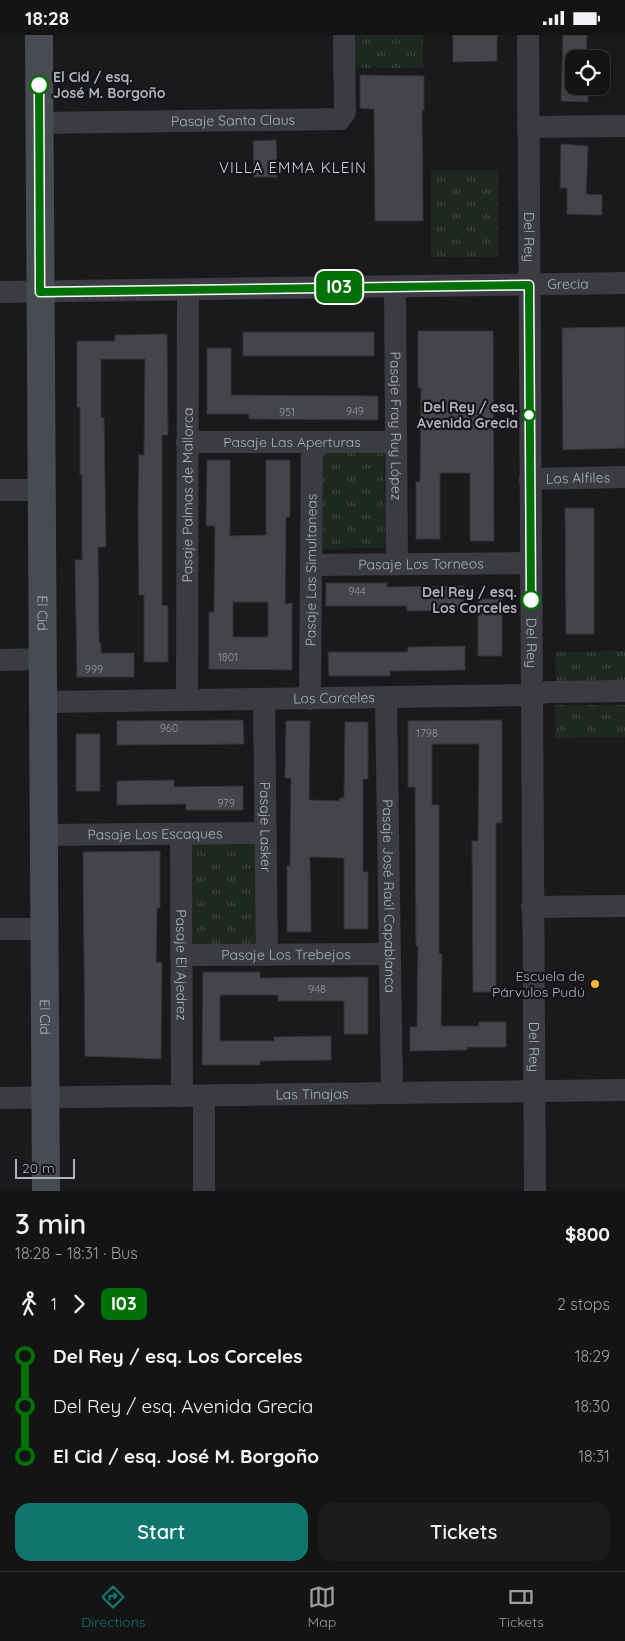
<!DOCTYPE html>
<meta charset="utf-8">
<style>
:root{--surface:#141415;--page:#1d1d1e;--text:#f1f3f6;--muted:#9d9ea0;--line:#333334;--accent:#0f766e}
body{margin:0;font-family:Quicksand,sans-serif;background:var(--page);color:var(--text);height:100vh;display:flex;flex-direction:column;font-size:19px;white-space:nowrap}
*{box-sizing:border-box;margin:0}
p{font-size:16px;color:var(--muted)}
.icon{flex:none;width:28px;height:28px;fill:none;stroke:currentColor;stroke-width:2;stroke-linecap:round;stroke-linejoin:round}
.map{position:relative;height:1156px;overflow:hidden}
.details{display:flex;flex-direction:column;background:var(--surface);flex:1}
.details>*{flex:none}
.badge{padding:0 10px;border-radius:8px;font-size:18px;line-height:32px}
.controls{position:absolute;left:565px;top:15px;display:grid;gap:10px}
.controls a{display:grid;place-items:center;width:45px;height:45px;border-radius:10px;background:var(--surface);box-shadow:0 2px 8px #0003,0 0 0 1px var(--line);font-size:25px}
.scale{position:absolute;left:15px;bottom:12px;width:60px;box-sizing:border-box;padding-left:5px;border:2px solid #acb1bc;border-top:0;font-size:14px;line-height:18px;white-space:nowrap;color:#acb1bc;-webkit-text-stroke:4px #151517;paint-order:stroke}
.map>.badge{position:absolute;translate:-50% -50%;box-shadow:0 0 0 2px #fff}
.legs{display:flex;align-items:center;gap:8px;height:55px;padding:0 15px;font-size:16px}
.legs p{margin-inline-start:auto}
.summary{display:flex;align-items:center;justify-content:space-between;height:85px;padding:0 15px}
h1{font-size:28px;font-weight:600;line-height:38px}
.cta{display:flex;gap:10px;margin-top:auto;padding:10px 15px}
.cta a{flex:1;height:58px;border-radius:15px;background:var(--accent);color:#fff;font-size:20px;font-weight:600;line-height:58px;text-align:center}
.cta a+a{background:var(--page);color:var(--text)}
ul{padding:0 15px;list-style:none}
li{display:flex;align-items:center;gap:18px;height:50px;font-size:19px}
li i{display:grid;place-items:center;width:8px;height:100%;margin:0 6px;background:currentColor}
li i::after{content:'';width:12px;height:12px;margin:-6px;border:4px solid;border-radius:50%;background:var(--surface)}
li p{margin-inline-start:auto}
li:first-child i{background:linear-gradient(#0000 50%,currentColor 0)}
li:last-child i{background:linear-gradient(currentColor 50%,#0000 0)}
.status{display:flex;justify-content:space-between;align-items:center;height:35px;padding:0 25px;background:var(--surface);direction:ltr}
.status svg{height:14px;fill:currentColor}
.menu{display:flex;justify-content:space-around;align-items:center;height:70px;border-top:1px solid var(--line);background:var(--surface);font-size:14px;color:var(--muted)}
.menu a{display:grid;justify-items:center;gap:2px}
.menu .on{color:var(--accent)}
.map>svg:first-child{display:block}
.grass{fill:url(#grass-tufts)}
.building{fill:#444549;stroke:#343438;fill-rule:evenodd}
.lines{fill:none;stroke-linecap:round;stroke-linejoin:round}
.street{stroke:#3a3c41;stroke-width:22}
.secondary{stroke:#484b51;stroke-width:28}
.line-1-casing{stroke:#fff;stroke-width:11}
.line-1{stroke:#007106;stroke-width:8}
.stop-1-dot{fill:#fff;stroke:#007106;stroke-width:2.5}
.poi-dot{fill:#f9b734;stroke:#151517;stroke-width:2}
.labels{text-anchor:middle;stroke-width:4.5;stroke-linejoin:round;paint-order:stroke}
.number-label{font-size:11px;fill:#92969f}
.stop-label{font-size:14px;font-weight:bold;fill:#acb1bc;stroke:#151517;text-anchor:end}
.street-label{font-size:14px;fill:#acb1bc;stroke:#151517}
.poi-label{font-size:14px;fill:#acb1bc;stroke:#151517;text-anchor:end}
.neighbourhood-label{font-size:15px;letter-spacing:1px;fill:#cdd0d8;stroke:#151517}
</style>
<div class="status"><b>18:28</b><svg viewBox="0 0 49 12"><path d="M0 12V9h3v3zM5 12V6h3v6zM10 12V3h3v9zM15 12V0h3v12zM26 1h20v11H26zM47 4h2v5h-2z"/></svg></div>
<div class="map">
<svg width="625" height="1156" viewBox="0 0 625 1156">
<defs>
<pattern id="grass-tufts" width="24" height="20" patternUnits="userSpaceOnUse" patternTransform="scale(1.25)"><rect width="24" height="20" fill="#1f2820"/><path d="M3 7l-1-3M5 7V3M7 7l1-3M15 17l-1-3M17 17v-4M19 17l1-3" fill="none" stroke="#3d453e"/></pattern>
</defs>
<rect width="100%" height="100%" fill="#1a1a1c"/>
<path class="grass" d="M 352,0 L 423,0 L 423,33 L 352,33 Z
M 431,135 L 498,135 L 498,222 L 431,222 Z
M 384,416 L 385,513 L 318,514 L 318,417 Z
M 625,616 L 625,649 L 556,650 L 555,617 Z
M 555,670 L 625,670 L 625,702 L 555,703 Z
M 192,805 L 257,805 L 258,911 L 193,911 Z"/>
<path class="building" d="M 453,0 L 497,0 L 497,26 L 453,27 Z
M 563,0 L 587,0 L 586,24 L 588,24 L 574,24 L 574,51 L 588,51 L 588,67 L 561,66 Z
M 360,40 L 424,41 L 424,75 L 422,75 L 423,186 L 375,186 L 374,74 L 360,73 Z
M 276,105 L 277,142 L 254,142 L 253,106 Z
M 561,109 L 588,111 L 586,159 L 602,160 L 602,180 L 567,179 L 567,153 L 560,153 Z
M 625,292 L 625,413 L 563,415 L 562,293 Z
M 418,296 L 493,296 L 494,506 L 470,506 L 470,438 L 440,438 L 440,504 L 416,504 L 416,447 L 420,447 L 421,353 L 418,353 Z
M 243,297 L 374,297 L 374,321 L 243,321 Z
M 167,299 L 168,400 L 162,400 L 162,570 L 168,571 L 168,627 L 144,627 L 144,560 L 139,560 L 138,477 L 139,420 L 144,420 L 145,324 L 101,324 L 101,383 L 104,383 L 106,512 L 98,512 L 99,608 L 101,608 L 101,618 L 134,618 L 134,642 L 77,642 L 75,525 L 82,525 L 82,440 L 80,440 L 80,372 L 77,372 L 77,306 L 115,306 L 115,300 Z
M 207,313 L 231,313 L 231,360 L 378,361 L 378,385 L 249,384 L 249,379 L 207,379 Z
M 207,425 L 230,425 L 230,501 L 266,500 L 266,425 L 290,425 L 290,482 L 286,482 L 285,569 L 292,568 L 292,635 L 209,634 L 209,577 L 214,577 L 215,491 L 206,491 ZM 233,567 L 268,567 L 268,602 L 233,602 Z
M 565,473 L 594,473 L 594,599 L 566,599 Z
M 326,548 L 387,548 L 387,552 L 464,551 L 464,575 L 407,576 L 407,571 L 326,571 Z
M 478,564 L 502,564 L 502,621 L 478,621 Z
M 465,611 L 465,635 L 390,636 L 390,641 L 329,641 L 328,617 L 408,617 L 408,612 Z
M 243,685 L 244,709 L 117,710 L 117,686 Z
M 502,685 L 502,788 L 496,788 L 496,957 L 473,957 L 472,806 L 478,806 L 479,709 L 432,709 L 432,770 L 439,770 L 439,919 L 442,919 L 441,991 L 479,991 L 479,987 L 506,987 L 506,1012 L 467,1012 L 467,1015 L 410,1016 L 410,992 L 417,992 L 418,911 L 416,911 L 415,752 L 408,752 L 408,686 Z
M 286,686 L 310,686 L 309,765 L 339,766 L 339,763 L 344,763 L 345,687 L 368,687 L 368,744 L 363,744 L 363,837 L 368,837 L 368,894 L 344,894 L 344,823 L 310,822 L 311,897 L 287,897 L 287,831 L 290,831 L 291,743 L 285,743 Z
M 76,699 L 100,699 L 100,756 L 76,756 Z
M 174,745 L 174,752 L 243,751 L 243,775 L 186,775 L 186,769 L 117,770 L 117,746 Z
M 160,816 L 160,873 L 157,873 L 156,927 L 162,928 L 161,1024 L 85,1021 L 83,817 Z
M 203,937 L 260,937 L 260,943 L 368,942 L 368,999 L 344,999 L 344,966 L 278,966 L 278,960 L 220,960 L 220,1006 L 274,1006 L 274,1002 L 331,1001 L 331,1025 L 260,1026 L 260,1030 L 202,1030 Z"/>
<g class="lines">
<g class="street">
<path id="s1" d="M 528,0 L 535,1156"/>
<path id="s2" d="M 39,88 L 340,84 L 345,77 L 344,0"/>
<path d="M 528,92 L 625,91"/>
<path id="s3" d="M 395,252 L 397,529"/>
<path id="s4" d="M 0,257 L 625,248"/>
<path id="s5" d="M 187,407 L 396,407"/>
<path id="s6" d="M 530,444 L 625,442"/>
<path d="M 0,455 L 42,455"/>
<path id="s7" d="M 311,530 L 530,528"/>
<path d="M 0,625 L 43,624"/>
<path id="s8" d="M 386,663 L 392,1058"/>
<path id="s9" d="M 264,664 L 267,920"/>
<path id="s10" d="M 310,664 L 312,407"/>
<path id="s11" d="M 187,665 L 188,255"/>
<path id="s12" d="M 44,667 L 531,660 L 548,657 L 625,656"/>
<path id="s13" d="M 181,799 L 182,1061"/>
<path id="s14" d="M 45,800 L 266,798"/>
<path d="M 532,872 L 625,871"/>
<path d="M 0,894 L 45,894"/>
<path id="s15" d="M 181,920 L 390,919"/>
<path id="s16" d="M 0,1063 L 625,1055"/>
<path d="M 204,1156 L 204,1061"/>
</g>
<path class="secondary" id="s17" d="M 39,0 L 46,1156"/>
</g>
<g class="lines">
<defs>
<path id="line-1" d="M 39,50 L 40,257 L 529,250 L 531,565"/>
</defs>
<use href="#line-1" class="line-1-casing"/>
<use href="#line-1" class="line-1"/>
</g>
<g class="stop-1-dot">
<circle cx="39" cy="50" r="9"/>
<circle cx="529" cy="380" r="6"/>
<circle cx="531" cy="565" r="9"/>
</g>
<circle class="poi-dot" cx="595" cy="949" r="5"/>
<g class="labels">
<g class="number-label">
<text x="355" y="380">949</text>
<text x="287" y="381">951</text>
<text x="357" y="560">944</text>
<text x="228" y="626">1801</text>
<text x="94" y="638">999</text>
<text x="169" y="697">960</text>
<text x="427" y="702">1798</text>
<text x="226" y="772">979</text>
<text x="317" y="958">948</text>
</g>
<g class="stop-label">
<text x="53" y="47" text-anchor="start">El Cid / esq.<tspan x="53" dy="16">José M. Borgoño</tspan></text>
<text x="518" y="377">Del Rey / esq.<tspan x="518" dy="16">Avenida Grecia</tspan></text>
<text x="517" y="562">Del Rey / esq.<tspan x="517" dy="16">Los Corceles</tspan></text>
</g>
<g class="street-label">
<text dy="5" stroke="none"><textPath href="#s2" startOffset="194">Pasaje Santa Claus</textPath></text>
<text dy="5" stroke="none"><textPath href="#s1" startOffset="202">Del Rey</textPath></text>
<text dy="5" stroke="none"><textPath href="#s4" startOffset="568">Grecia</textPath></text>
<text dy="5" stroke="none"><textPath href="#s3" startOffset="139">Pasaje Fray Ruy López</textPath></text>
<text dy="5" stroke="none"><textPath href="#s5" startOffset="105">Pasaje Las Aperturas</textPath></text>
<text dy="5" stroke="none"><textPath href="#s6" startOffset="48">Los Alfiles</textPath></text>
<text dy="5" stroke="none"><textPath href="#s11" startOffset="205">Pasaje Palmas de Mallorca</textPath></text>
<text dy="5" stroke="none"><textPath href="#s7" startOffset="110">Pasaje Los Torneos</textPath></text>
<text dy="5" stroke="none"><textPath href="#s10" startOffset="129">Pasaje Las Simultaneas</textPath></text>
<text dy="5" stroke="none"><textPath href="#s17" startOffset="578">El Cid</textPath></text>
<text dy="5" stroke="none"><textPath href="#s1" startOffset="608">Del Rey</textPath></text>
<text dy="5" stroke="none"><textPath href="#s12" startOffset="290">Los Corceles</textPath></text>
<text dy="5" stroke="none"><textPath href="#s9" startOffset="128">Pasaje Lasker</textPath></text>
<text dy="5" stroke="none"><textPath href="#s14" startOffset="110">Pasaje Los Escaques</textPath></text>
<text dy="5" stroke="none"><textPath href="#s8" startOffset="198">Pasaje José Raúl Capablanca</textPath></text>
<text dy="5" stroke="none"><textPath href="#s15" startOffset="105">Pasaje Los Trebejos</textPath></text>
<text dy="5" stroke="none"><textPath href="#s13" startOffset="131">Pasaje El Ajedrez</textPath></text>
<text dy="5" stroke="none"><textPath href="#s17" startOffset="982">El Cid</textPath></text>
<text dy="5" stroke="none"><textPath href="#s1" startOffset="1012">Del Rey</textPath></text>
<text dy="5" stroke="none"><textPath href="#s16" startOffset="312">Las Tinajas</textPath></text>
</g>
<g class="poi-label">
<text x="585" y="946">Escuela de<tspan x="585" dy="16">Párvulos Pudú</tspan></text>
</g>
<g class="neighbourhood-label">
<text x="293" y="138">VILLA EMMA KLEIN</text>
</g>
</g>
</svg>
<div class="controls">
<a><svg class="icon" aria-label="locate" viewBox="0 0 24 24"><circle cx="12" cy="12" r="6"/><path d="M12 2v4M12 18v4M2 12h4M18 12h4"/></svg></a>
</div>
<div class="scale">20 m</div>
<b class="badge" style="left:339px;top:252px;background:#007106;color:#fff">I03</b>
</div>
<section class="details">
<div class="summary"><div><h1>3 min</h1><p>18:28 – 18:31 · Bus</p></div><b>$800</b></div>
<div class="legs"><svg class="icon" aria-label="walk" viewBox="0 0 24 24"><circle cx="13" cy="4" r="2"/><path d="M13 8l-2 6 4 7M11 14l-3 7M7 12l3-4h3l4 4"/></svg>1<svg class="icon" aria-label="forward" viewBox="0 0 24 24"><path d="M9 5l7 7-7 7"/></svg><b class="badge" style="background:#007106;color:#fff">I03</b><p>2 stops</p></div>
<ul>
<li><i style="color:#007106"></i><b>Del Rey / esq. Los Corceles</b><p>18:29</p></li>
<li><i style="color:#007106"></i><span>Del Rey / esq. Avenida Grecia</span><p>18:30</p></li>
<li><i style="color:#007106"></i><b>El Cid / esq. José M. Borgoño</b><p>18:31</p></li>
</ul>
<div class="cta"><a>Start</a><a>Tickets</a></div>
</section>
<nav class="menu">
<a class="on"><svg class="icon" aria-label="directions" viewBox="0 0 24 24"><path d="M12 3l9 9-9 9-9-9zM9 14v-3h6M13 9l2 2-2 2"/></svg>Directions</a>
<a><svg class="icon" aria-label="map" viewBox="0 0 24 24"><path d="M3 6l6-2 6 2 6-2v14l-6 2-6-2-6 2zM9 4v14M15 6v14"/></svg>Map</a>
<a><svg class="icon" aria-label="tickets" viewBox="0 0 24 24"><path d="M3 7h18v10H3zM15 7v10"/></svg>Tickets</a>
</nav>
